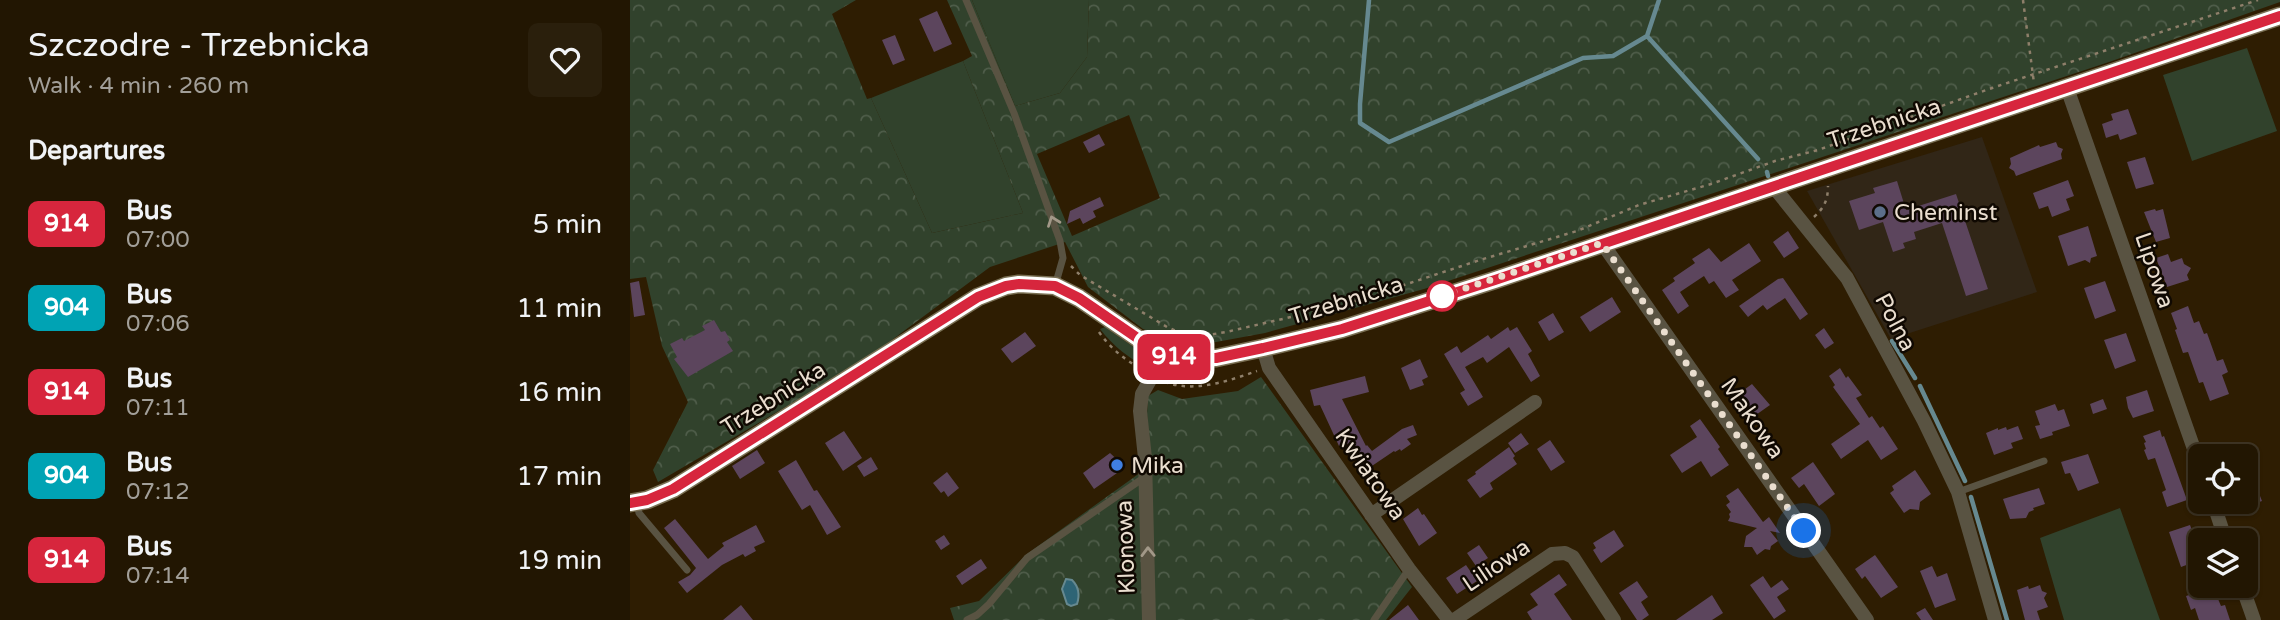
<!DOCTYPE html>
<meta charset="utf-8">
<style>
:root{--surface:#221602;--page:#2a1f0c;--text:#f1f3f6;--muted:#a29f99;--line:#3f3524}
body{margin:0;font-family:"Varela Round",sans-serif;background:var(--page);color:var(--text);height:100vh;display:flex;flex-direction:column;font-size:26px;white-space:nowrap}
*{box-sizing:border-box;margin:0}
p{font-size:23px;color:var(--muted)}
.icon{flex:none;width:38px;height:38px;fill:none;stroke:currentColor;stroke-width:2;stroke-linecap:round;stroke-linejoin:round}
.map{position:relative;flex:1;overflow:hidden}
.drawer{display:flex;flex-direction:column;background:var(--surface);width:630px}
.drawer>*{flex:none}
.badge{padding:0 14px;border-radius:10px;font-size:24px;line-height:46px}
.buttons{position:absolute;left:1558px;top:444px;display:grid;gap:14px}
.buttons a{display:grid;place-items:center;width:70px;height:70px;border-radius:10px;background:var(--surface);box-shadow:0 2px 5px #0004,0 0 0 2px var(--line);font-size:35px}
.you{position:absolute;width:35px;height:35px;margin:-18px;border:5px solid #fff;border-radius:50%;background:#1a73e8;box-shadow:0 0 0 10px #1a73e833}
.map>.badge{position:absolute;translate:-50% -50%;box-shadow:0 0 0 4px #fff}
h2{padding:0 28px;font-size:26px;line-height:63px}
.round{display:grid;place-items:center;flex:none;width:74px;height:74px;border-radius:10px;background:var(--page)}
.head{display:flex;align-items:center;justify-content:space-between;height:119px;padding:0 28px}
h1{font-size:33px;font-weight:600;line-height:52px}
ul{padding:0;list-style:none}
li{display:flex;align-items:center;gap:21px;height:84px;padding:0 28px}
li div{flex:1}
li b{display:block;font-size:26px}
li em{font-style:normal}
li .badge{min-width:77px;font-weight:700;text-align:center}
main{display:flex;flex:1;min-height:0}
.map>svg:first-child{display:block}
.commercial{fill:#312617}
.green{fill:#31422c}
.forest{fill:url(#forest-crowns);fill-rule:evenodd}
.water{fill:#2e6475;stroke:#668990;stroke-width:2}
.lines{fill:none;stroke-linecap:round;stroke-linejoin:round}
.stream{stroke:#668990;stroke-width:4.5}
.building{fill:#5c455d}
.path{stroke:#8e7f6a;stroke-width:2.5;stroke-dasharray:3.5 5;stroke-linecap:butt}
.lane{stroke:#595342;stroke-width:7}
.street{stroke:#595342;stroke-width:14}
.secondary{stroke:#796f53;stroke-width:19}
.oneway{stroke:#a29888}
.line-casing{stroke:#fff;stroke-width:16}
.line{stroke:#d7263d;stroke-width:10}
.walk{stroke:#eadecf;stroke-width:7;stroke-dasharray:0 12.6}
.service-dot{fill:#5c6f8a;stroke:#100902;stroke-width:2.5}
.stop-dot{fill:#fff;stroke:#d7263d;stroke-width:3.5}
.shop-dot{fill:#3f7fe0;stroke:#100902;stroke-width:2.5}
.labels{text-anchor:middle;stroke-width:5;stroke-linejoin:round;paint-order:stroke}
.street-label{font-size:23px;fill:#eadecf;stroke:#100902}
.poi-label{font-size:23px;fill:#eadecf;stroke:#100902;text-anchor:start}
</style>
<main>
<section class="drawer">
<div class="head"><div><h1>Szczodre - Trzebnicka</h1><p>Walk · 4 min · 260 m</p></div><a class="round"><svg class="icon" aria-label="heart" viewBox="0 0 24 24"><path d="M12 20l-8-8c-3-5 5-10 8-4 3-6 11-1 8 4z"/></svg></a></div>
<h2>Departures</h2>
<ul>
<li><span class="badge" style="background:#d7263d;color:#fff">914</span><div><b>Bus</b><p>07:00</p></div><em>5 min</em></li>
<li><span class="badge" style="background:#00a3b4;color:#fff">904</span><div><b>Bus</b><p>07:06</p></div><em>11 min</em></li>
<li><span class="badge" style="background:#d7263d;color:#fff">914</span><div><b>Bus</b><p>07:11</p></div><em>16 min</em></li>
<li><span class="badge" style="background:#00a3b4;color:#fff">904</span><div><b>Bus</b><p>07:12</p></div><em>17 min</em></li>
<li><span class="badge" style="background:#d7263d;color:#fff">914</span><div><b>Bus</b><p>07:14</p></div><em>19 min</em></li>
</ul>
</section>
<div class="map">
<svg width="1650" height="620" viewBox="0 0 1650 620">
<defs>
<pattern id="forest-crowns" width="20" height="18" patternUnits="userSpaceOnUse" patternTransform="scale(1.75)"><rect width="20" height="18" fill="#31422c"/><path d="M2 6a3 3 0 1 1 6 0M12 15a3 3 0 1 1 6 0" fill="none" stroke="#4f5d4a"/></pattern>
</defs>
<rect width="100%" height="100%" fill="#2e1d02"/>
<path class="commercial" d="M 1352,137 L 1407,292 L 1261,339 L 1177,191 Z"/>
<path class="green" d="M 342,0 L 459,0 L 457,57 L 430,93 L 385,106 Z
M 1617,48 L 1647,131 L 1562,161 L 1533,75 Z
M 333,61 L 393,213 L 302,233 L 241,98 Z
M 475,327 L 518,357 L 520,362 L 519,369 C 499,358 484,347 470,329 Z
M 1490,508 L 1530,620 L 1434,620 L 1410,538 Z"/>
<path class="forest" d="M 0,0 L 226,0 L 202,14 L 237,99 L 241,98 L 302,233 L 393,213 L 333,61 L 342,56 L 317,0 L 342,0 L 385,106 L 430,93 L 457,57 L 459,0 L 1650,0 L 1650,2 L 1479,62 L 794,289 L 635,333 L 559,347 L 513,329 L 458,287 L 435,242 L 360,267 L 216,374 L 215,372 L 28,482 L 23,470 L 58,402 L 32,346 L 16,277 L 0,279 ZM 499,115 L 530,198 L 442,236 L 407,154 Z
M 631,377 L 782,587 L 756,620 L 324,620 L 320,608 L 349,601 L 397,554 L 521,465 L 517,414 L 518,396 L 528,390 L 552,399 L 608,391 Z"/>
<path class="water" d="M 436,579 L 442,580 C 449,587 450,595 447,604 L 441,606 L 437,604 L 432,589 Z"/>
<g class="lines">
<path class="stream" d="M 739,0 L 730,104 L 730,123 L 759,142 L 953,58 L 983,56 L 1017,36 L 1029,0
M 1017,36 L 1128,159
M 1137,172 L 1138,176
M 1262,341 L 1285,378
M 1290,386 L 1335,481
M 1341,497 L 1377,620"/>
</g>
<path class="building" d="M 307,11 L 322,44 L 304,52 L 289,19 Z
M 265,35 L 275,60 L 263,65 L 252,40 Z
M 1498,109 L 1507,134 L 1490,140 L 1488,134 L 1476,138 L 1472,124 L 1483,120 L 1481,114 Z
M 469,134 L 475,145 L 459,153 L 453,142 Z
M 1426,142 L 1428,147 L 1433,149 L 1431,154 L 1432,159 L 1386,176 L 1384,171 L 1379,168 L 1381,164 L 1380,158 L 1409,145 L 1410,147 Z
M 1515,157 L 1524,184 L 1506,189 L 1497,162 Z
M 1438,180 L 1444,196 L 1436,199 L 1440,210 L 1422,217 L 1418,206 L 1409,209 L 1403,193 Z
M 1267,181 L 1276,210 L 1326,194 L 1358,289 L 1336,296 L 1312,223 L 1284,232 L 1286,239 L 1273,243 L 1275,248 L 1263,252 L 1253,222 L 1229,230 L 1219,201 L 1245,193 L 1243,188 Z
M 470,197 L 474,206 L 463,211 L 466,217 L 453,224 L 450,218 L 437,224 L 440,211 Z
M 1525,209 L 1526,211 L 1533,209 L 1540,238 L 1526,242 L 1514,212 Z
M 1458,226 L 1467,256 L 1461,258 L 1460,263 L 1455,260 L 1438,266 L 1428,236 Z
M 1158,231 L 1169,248 L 1154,258 L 1143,242 Z
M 1119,243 L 1131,261 L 1102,280 L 1109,290 L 1096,298 L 1084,281 L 1079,284 L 1074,276 L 1050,292 L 1059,306 L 1048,314 L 1032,290 L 1045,281 L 1043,278 L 1065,263 L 1062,259 L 1079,248 L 1091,262 Z
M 1538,254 L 1541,262 L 1552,258 L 1554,264 L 1561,268 L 1557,275 L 1559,280 L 1537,287 L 1526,258 Z
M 1153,278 L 1178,314 L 1170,320 L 1155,298 L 1137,310 L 1133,305 L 1118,317 L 1109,306 L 1148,279 Z
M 9,281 L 15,315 L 4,317 L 0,283 Z
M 1475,281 L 1486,311 L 1465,319 L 1454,288 Z
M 982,297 L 991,312 L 960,332 L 950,317 Z
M 1558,306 L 1564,323 L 1569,321 L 1574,334 L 1577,333 L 1587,361 L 1593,359 L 1598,372 L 1592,375 L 1599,394 L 1580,401 L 1573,382 L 1569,383 L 1558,352 L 1553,353 L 1545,330 L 1547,329 L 1541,313 Z
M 923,313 L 934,332 L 919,341 L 908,322 Z
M 84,320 L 91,332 L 95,331 L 100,340 L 97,342 L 103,351 L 58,377 L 44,359 L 47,357 L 40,344 L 52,338 L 54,341 L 75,330 L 72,326 Z
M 878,327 L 880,331 L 887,327 L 902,351 L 898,354 L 910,376 L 901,382 L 879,347 L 857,363 L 853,357 L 835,367 L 853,397 L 838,406 L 830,393 L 835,390 L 814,354 L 827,346 L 831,353 L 858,335 L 861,339 Z
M 1194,328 L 1204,343 L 1195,349 L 1185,335 Z
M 395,332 L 406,346 L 382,363 L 371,349 Z
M 1496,333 L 1506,361 L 1485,369 L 1474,340 Z
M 790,359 L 798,377 L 792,380 L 794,385 L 780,390 L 771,368 Z
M 1210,368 L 1216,378 L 1218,376 L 1232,395 L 1226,398 L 1239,418 L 1242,416 L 1250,428 L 1253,426 L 1268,449 L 1251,460 L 1238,440 L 1211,459 L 1201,444 L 1230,424 L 1203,387 L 1205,385 L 1199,376 Z
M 735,376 L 739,392 L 712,399 L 736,446 L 737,445 L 742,451 L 772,429 L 783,425 L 787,435 L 777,439 L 781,444 L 771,451 L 770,449 L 765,452 L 764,451 L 736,470 L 716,442 L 709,446 L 690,405 L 684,406 L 680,390 Z
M 1122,384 L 1140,405 L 1123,417 L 1114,404 L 1118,402 L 1111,392 Z
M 1517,390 L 1524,411 L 1503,418 L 1498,408 L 1496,397 Z
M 1473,399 L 1477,409 L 1463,414 L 1460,404 Z
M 1425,404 L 1428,411 L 1434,409 L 1440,426 L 1422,432 L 1423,435 L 1410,439 L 1405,426 L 1410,425 L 1405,411 Z
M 1070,419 L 1090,447 L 1088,449 L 1099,465 L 1081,477 L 1071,461 L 1052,473 L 1040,455 L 1067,437 L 1060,426 Z
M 1388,426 L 1393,439 L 1381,443 L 1383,448 L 1364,455 L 1356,433 L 1368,428 L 1368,430 L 1376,427 L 1377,430 Z
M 1530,430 L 1532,437 L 1534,436 L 1557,500 L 1537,507 L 1532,492 L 1536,490 L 1525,458 L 1518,460 L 1514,450 L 1516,449 L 1514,443 L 1516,442 L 1513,436 Z
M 214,431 L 232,458 L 213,471 L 195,443 Z
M 891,433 L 899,444 L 885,453 L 878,443 Z
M 920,440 L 935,462 L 921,471 L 907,449 Z
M 879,447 L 885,456 L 883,458 L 887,464 L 860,483 L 863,489 L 850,498 L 837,480 L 846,474 L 845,472 Z
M 127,450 L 135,463 L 110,479 L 102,466 Z
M 480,453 L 492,464 L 490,471 L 464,489 L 453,473 Z
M 1458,454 L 1469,483 L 1448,491 L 1440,473 L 1435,474 L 1431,462 Z
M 241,457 L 248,469 L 234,477 L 227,466 Z
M 166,460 L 184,491 L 187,490 L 211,527 L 197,535 L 180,505 L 172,510 L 148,471 Z
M 1183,462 L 1205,494 L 1189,506 L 1174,484 L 1169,488 L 1161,478 Z
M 1285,470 L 1301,494 L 1290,502 L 1289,510 L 1280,509 L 1274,513 L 1260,493 L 1264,490 L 1262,486 Z
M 317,472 L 329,488 L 318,497 L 314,491 L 311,493 L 303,483 Z
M 1625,483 L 1632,501 L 1615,507 L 1615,487 Z
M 1108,488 L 1133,522 L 1139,517 L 1150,533 L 1140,531 L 1148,541 L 1141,546 L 1140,550 L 1135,549 L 1127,555 L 1122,547 L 1114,547 L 1116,536 L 1127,528 L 1098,521 L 1100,517 L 1099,514 L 1101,512 L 1096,505 L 1100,502 L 1096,496 Z
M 1409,488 L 1415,504 L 1403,508 L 1404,510 L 1399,512 L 1396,518 L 1380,519 L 1373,499 Z
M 788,508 L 792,515 L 794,514 L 807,533 L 789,546 L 773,519 Z
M 45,519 L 78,559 L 94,546 L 92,543 L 126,525 L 135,542 L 124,547 L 126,551 L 115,557 L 113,554 L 92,565 L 57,593 L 48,582 L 60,575 L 66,568 L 34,528 Z
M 1560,525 L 1570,551 L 1570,560 L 1551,567 L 1539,532 Z
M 984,530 L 994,546 L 971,563 L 963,550 L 966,548 L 963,543 Z
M 314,535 L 320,544 L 311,550 L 305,541 Z
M 849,545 L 858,558 L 846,566 L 837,553 Z
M 1245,555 L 1268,587 L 1251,598 L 1235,576 L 1232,579 L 1225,569 Z
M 351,559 L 357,568 L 332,585 L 326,576 Z
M 836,565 L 847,581 L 827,594 L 816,578 Z
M 1302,566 L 1307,577 L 1317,573 L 1326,600 L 1305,608 L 1290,571 Z
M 929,574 L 937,585 L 924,594 L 942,620 L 902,620 L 897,612 L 908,605 L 900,594 Z
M 1133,576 L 1141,588 L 1152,580 L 1159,589 L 1147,597 L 1156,611 L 1144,619 L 1120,585 Z
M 1007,581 L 1018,597 L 1011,602 L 1019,615 L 1012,620 L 1007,620 L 989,593 Z
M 1410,585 L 1412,591 L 1417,593 L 1414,598 L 1418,607 L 1407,611 L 1410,620 L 1395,620 L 1387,590 L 1398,586 L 1399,589 Z
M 1583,587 L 1591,606 L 1595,605 L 1600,620 L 1569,620 L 1565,608 L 1561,610 L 1556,596 Z
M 1082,595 L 1093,613 L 1082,620 L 1046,620 Z
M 111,605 L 123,620 L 93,620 Z
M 778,605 L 789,620 L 759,620 Z
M 1295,608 L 1303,620 L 1291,620 L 1286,613 Z"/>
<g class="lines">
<path class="path" d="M 1393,0 L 1404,83
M 1184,217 C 1194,208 1198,200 1198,186
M 441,266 L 450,275 L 537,327 L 553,334 L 578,335 L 596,332 L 713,305 L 850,260 L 947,231 L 1009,205 L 1081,184 L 1145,161 L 1188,150 L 1362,88 L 1628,0
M 469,332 C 480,348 494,359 511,369
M 535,382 C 565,393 598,381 627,371"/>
<path class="lane" d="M 336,0 L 384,113 L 430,241 L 433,258 L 425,286
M 1328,492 L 1414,461
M 7,503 L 9,513 L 57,570
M 337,620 L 347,615 L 359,604 L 397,558 L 515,477
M 744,620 L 779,569"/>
<path class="street" d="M 1437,88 L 1570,466
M 1143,186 L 1217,278 L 1294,421 L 1328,492 L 1365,620
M 972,243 L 1237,620
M 633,348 L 639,368 L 779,569 L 819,620
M 1583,502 L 1596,541
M 741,515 L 905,402
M 1612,586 L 1624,620
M 519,620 L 515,458 L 510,411 L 512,394 L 535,354
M 824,620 L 922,554 L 935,553 L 943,557 L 984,620"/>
<path class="secondary" d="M 0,503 L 17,500 L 43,489 L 348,297 L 376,286 L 389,284 L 425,286 L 449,298 L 522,348 L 547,358 L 586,358 L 633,348 L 712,329 L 865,280 L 1650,16"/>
</g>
<defs><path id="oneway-chevron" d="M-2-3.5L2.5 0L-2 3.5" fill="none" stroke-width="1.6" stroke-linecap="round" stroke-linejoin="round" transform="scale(1.75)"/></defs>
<g class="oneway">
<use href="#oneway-chevron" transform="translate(423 221) rotate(-110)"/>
<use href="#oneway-chevron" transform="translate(518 552) rotate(-91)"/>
</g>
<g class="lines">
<defs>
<path id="line" d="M 0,503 L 17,500 L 43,489 L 348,297 L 376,286 L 389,284 L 425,286 L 449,298 L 522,348 L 547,358 L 586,358 L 633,348 L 712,329 L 865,280 L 1650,16"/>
</defs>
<use href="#line" class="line-casing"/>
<use href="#line" class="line"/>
<path class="walk" d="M 812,296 L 972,243 L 1174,531"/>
</g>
<circle class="service-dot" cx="1250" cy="212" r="7"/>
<circle class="stop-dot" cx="812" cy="296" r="14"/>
<circle class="shop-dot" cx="487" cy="465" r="7"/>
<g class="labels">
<g class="street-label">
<text transform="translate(1254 123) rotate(-18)" y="8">Trzebnicka</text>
<text transform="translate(1525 270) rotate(71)" y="8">Lipowa</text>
<text transform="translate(716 300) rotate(-17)" y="8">Trzebnicka</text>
<text transform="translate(1266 322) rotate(62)" y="8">Polna</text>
<text transform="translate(143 398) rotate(-32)" y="8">Trzebnicka</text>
<text transform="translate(1123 418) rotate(55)" y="8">Makowa</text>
<text transform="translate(741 474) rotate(55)" y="8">Kwiatowa</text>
<text transform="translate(495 547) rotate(-92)" y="8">Klonowa</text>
<text transform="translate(866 565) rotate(-34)" y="8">Liliowa</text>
</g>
<g class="poi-label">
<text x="1264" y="220">Cheminst</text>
<text x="501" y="473">Mika</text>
</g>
</g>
</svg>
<div class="buttons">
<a><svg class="icon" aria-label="locate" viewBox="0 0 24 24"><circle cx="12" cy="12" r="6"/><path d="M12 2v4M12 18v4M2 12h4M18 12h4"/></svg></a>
<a><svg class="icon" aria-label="layers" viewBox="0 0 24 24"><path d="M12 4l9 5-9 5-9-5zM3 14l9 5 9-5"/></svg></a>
</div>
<div class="you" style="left:1174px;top:531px"></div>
<b class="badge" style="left:544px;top:357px;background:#d7263d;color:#fff">914</b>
</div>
</main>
